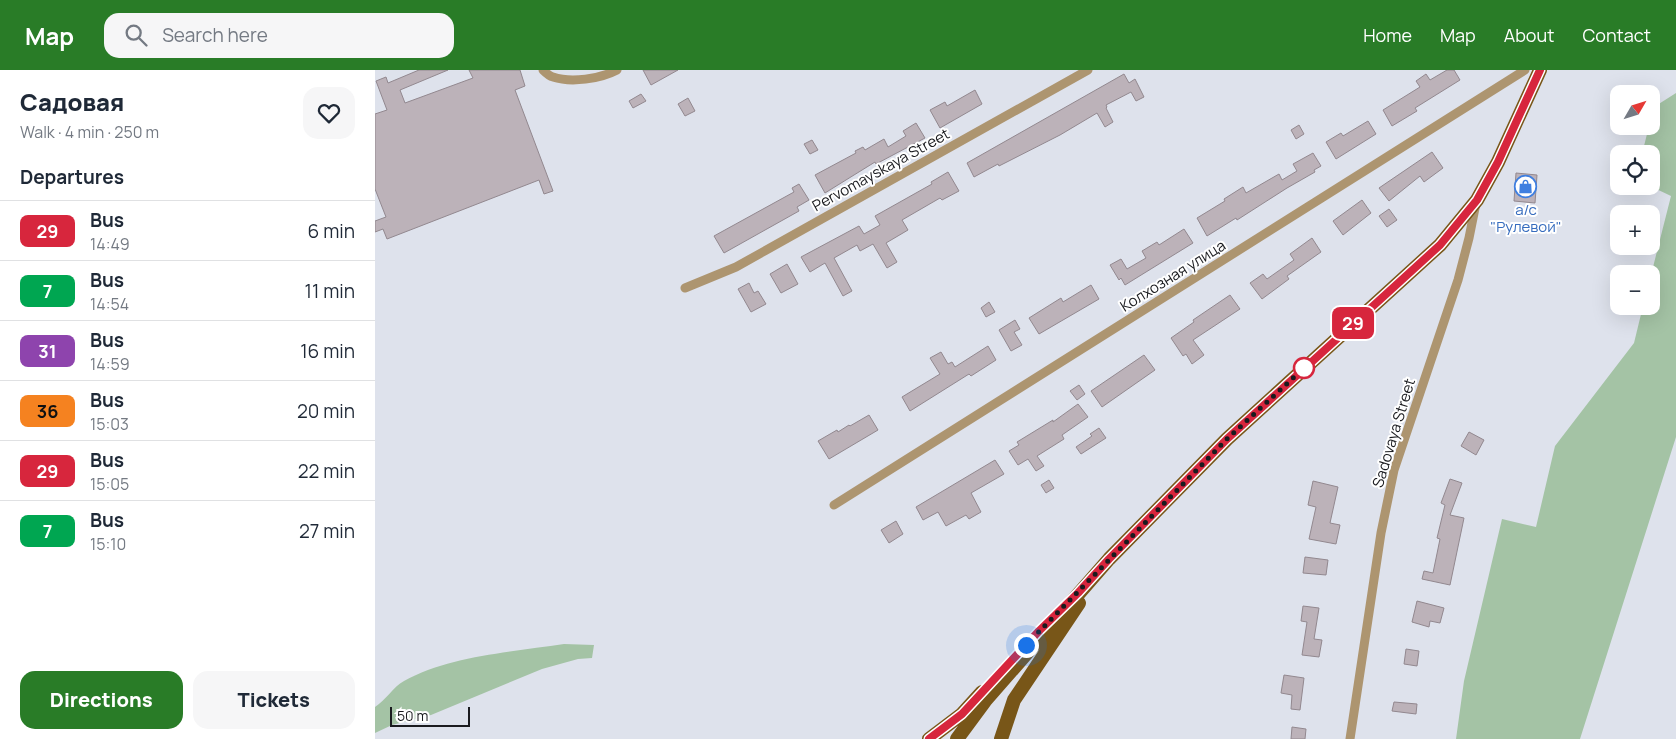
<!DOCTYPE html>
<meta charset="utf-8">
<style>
:root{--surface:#fff;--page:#f6f6f7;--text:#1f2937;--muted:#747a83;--line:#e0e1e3;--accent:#297c27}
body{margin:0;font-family:Manrope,sans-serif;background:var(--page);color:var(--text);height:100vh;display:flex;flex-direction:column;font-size:19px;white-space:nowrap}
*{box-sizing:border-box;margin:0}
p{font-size:16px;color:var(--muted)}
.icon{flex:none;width:28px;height:28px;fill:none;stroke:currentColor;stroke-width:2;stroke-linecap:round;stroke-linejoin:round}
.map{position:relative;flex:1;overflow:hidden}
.side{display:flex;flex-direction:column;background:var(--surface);width:375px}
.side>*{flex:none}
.badge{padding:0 10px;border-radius:8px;font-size:18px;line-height:32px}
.needle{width:32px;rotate:51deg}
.controls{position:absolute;left:1235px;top:15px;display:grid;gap:10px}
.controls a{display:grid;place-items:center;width:50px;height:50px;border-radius:10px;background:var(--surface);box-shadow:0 5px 20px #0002;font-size:25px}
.scale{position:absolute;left:15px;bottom:12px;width:80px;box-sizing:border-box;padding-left:5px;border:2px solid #1a1b1f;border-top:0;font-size:14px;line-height:18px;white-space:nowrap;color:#1a1b1f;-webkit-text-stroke:4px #fff;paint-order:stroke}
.you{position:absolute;width:25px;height:25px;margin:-12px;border:4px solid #fff;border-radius:50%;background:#1a73e8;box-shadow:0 0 0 8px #1a73e833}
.map>.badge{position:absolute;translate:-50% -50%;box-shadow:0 0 0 2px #fff}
h2{padding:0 20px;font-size:19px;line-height:45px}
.round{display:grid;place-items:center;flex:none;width:52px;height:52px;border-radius:15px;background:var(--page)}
.head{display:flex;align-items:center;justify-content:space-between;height:85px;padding:0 20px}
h1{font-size:24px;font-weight:800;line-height:38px}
.cta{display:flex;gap:10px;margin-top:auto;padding:10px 20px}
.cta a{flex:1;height:58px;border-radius:15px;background:var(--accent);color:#fff;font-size:20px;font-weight:800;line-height:58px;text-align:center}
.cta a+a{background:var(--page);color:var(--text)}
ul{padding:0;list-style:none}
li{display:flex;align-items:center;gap:15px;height:60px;padding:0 20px;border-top:1px solid var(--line)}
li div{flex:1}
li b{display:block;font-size:19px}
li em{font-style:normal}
li .badge{min-width:55px;font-weight:700;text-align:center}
header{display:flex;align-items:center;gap:30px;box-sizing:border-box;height:70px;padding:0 25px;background:var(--accent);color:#fff}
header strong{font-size:24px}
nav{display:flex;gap:28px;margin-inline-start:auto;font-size:18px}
.search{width:350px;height:45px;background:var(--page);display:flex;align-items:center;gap:12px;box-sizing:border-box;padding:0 18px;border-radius:15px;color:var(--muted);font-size:19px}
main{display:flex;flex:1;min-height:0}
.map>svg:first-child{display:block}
.green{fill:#a4c3a5}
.building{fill:#bcb2b9;stroke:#92888f}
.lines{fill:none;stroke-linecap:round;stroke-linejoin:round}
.street{stroke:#ad9570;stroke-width:9}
.primary{stroke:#785618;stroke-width:14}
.line-casing{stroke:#fff;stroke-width:11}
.line{stroke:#d7263d;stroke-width:8}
.walk{stroke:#1a1b1f;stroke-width:5;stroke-dasharray:0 9}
.stop-dot{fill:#fff;stroke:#d7263d;stroke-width:2.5}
.labels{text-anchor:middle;stroke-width:4;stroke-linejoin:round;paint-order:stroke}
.street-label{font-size:15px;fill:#1a1b1f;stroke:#fff}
.shop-label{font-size:15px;fill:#366cbe;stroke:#fff}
</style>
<header>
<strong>Map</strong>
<div class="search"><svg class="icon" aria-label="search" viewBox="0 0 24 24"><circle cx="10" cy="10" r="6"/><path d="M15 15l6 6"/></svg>Search here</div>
<nav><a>Home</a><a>Map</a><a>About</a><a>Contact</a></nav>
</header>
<main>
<section class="side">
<div class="head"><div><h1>Садовая</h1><p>Walk · 4 min · 250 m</p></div><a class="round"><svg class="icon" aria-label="heart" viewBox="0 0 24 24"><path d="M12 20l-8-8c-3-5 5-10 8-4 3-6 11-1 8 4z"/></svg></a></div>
<h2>Departures</h2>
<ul>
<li><span class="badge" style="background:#d7263d;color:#fff">29</span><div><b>Bus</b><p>14:49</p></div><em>6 min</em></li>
<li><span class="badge" style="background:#00a651;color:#fff">7</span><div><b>Bus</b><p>14:54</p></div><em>11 min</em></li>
<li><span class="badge" style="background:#8e44ad;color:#fff">31</span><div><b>Bus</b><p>14:59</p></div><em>16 min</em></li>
<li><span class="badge" style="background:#f58220;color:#111">36</span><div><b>Bus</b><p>15:03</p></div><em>20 min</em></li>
<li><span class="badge" style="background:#d7263d;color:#fff">29</span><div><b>Bus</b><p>15:05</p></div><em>22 min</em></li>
<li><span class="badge" style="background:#00a651;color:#fff">7</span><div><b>Bus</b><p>15:10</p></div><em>27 min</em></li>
</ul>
<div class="cta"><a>Directions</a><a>Tickets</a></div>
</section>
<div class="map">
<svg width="1301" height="669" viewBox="0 0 1301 669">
<rect width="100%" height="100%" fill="#dee2ec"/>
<path class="green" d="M 1301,23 L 1301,367 L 1205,669 L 1081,669 L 1089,611 L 1127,449 L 1161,457 L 1180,376 L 1259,273 L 1268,236 L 1276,236 L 1276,205 L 1296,126 L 1275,116 L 1276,84 L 1267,84 L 1274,56 L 1276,56 L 1276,48 L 1279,37 Z
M 189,574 L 219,575 L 217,588 L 203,589 L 167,599 L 56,645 L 17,655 L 0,663 L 0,637 C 11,630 18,617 29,611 C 74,586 137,582 189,574 Z"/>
<path class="building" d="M 44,0 L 73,0 L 25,20 L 30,33 L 98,8 L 94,0 L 145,0 L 150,16 L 140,20 L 178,121 L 169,124 L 164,110 L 12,169 L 8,159 L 0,162 L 0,151 L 11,147 L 0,119 L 0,44 L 12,40 L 1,11 L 11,7 L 13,13 Z
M 268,0 L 303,0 L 276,15 Z
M 1072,0 L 1079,0 L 1085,10 L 1040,38 L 1042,41 L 1017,56 L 1008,40 L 1045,17 L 1041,11 L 1051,4 L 1055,10 Z
M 749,4 L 754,13 L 760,9 L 769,27 L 761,31 L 756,22 L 731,35 L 732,37 L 731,38 L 738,52 L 730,57 L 722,43 L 685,65 L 624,96 L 623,94 L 599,107 L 592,93 Z
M 600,20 L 607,34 L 565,58 L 555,40 L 570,32 L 572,36 Z
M 266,24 L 271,31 L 258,38 L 254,31 Z
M 313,28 L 320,41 L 310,46 L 303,34 Z
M 993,51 L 1001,64 L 961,89 L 951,72 L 966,63 L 968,66 Z
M 541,53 L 550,68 L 501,94 L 500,92 L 450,123 L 440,105 L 481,83 L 480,81 L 488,77 L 490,80 L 509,69 L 513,77 L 531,66 L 528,61 Z
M 924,55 L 929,64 L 921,69 L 916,60 Z
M 437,70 L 443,80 L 435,84 L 429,74 Z
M 1057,82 L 1068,98 L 1049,112 L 1045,106 L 1014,131 L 1004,118 Z
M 938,83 L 946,96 L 939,100 L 940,102 L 912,118 L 862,150 L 861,148 L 832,166 L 822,148 L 850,131 L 849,129 L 868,117 L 871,123 L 904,104 L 907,110 L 922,101 L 918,94 Z
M 573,102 L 584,121 L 567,130 L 565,128 L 527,150 L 533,160 L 511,173 L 522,192 L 512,198 L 498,174 L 485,181 L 482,175 L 459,188 L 477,221 L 468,226 L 450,193 L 435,202 L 426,187 L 484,156 L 489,164 L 505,155 L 500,146 L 557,114 L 556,112 Z
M 1141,103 L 1162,105 L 1160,133 L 1139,131 Z
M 424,114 L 434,130 L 422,137 L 424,141 L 349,183 L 339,166 L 419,122 L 417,118 Z
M 987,130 L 996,143 L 968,165 L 958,151 Z
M 1014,139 L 1022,150 L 1012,157 L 1004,146 Z
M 809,159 L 818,173 L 750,215 L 746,208 L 744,210 L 735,195 L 746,189 L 752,199 L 771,188 L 767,181 L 782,172 L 784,175 Z
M 937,168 L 946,182 L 912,206 L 914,209 L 887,229 L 875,213 L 888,204 L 892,209 L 919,190 L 915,184 Z
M 412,194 L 423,214 L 406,223 L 395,204 Z
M 374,213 L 379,223 L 383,221 L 391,234 L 376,242 L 363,219 Z
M 716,215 L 724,229 L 664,264 L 654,248 L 686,228 L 688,232 Z
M 855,225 L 865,239 L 818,270 L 829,285 L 817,294 L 811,284 L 808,286 L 796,268 L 819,252 L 818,250 Z
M 614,232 L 620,242 L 611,247 L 606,238 Z
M 640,250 L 645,259 L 639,262 L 647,275 L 636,281 L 624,260 Z
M 613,276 L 621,290 L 596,306 L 594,304 L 535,341 L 527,327 L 565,304 L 555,288 L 566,282 L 573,294 L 577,292 L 580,297 Z
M 769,285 L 780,300 L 727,337 L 716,321 Z
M 704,315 L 710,324 L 702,330 L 695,321 Z
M 703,334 L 713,347 L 687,365 L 689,369 L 662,386 L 669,396 L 661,401 L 653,389 L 643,395 L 634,381 L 644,375 L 642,372 L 678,350 L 678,352 Z
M 494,345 L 503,360 L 454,389 L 443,371 L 462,360 L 463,362 L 474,355 L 475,356 Z
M 724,358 L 731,368 L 706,384 L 701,377 L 717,366 L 715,364 Z
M 1094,362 L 1109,370 L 1101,385 L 1086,376 Z
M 620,390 L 629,404 L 596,423 L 606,442 L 594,449 L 591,445 L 571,456 L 563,442 L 548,450 L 541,437 Z
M 1075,409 L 1087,413 L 1075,445 L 1089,448 L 1075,515 L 1047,509 L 1049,501 L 1058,503 L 1065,469 L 1062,468 L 1070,435 L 1066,433 Z
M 674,410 L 679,418 L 671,423 L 666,415 Z
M 938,411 L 963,417 L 955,453 L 965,455 L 961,474 L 934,469 L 941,437 L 933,435 Z
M 521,451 L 528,464 L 514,473 L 506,460 Z
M 930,487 L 953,490 L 951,505 L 928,503 Z
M 1042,531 L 1069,538 L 1065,553 L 1055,551 L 1054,557 L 1037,552 Z
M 928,536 L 944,538 L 939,569 L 947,570 L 944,587 L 927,585 L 932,552 L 926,551 Z
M 1031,579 L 1044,581 L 1042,596 L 1029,594 Z
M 909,605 L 929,608 L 925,640 L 916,639 L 917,625 L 906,623 Z
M 1019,632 L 1042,634 L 1041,644 L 1017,641 Z
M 917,657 L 931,659 L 930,669 L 916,669 Z"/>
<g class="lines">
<path class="street" d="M 168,0 C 171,3 174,6 178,7 C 196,13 225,9 242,0
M 310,218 L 361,197 L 713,0
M 459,435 L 1150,0
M 975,669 L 1006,463 L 1019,400 L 1083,210 L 1094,168 L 1101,133"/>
<path class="primary" d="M 554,669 L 587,644 L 607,622
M 582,669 L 610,631 L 734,489 L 852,369 L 1065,175 L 1102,130 L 1123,92 L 1165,0
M 626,669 L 639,630 L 704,533"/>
</g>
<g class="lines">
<defs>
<path id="line" d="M 554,669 L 587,644 L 664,561 L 703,523 L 734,489 L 852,369 L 1065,175 L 1102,130 L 1123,92 L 1165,0"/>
</defs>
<use href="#line" class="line-casing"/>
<use href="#line" class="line"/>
<path class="walk" d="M 651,575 L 852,369 L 929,298"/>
</g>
<defs>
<symbol id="shop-ring" viewBox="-11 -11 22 22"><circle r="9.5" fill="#fff" stroke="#3f7fe0" stroke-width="1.5"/><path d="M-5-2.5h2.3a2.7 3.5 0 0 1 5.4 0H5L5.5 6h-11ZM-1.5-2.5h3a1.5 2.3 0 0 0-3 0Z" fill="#3f7fe0"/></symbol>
</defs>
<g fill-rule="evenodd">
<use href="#shop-ring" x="1138" y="104" width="25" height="25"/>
</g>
<circle class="stop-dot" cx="929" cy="298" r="10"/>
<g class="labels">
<g class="street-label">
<text transform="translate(506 100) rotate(-29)" y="5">Pervomayskaya Street</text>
<text transform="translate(798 206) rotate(-32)" y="5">Колхозная улица</text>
<text transform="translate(1019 363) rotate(-73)" y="5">Sadovaya Street</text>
</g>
<g class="shop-label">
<text x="1151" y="145">а/с<tspan x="1151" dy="17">"Рулевой"</tspan></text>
</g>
</g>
</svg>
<div class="controls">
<a><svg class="needle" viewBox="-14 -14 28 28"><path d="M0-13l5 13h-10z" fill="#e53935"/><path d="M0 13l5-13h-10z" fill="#747a83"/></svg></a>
<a><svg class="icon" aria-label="locate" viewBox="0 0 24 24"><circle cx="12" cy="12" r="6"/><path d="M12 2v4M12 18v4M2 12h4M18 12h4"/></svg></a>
<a>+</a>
<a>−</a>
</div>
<div class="scale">50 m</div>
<div class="you" style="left:651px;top:575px"></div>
<b class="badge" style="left:978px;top:253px;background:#d7263d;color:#fff">29</b>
</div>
</main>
